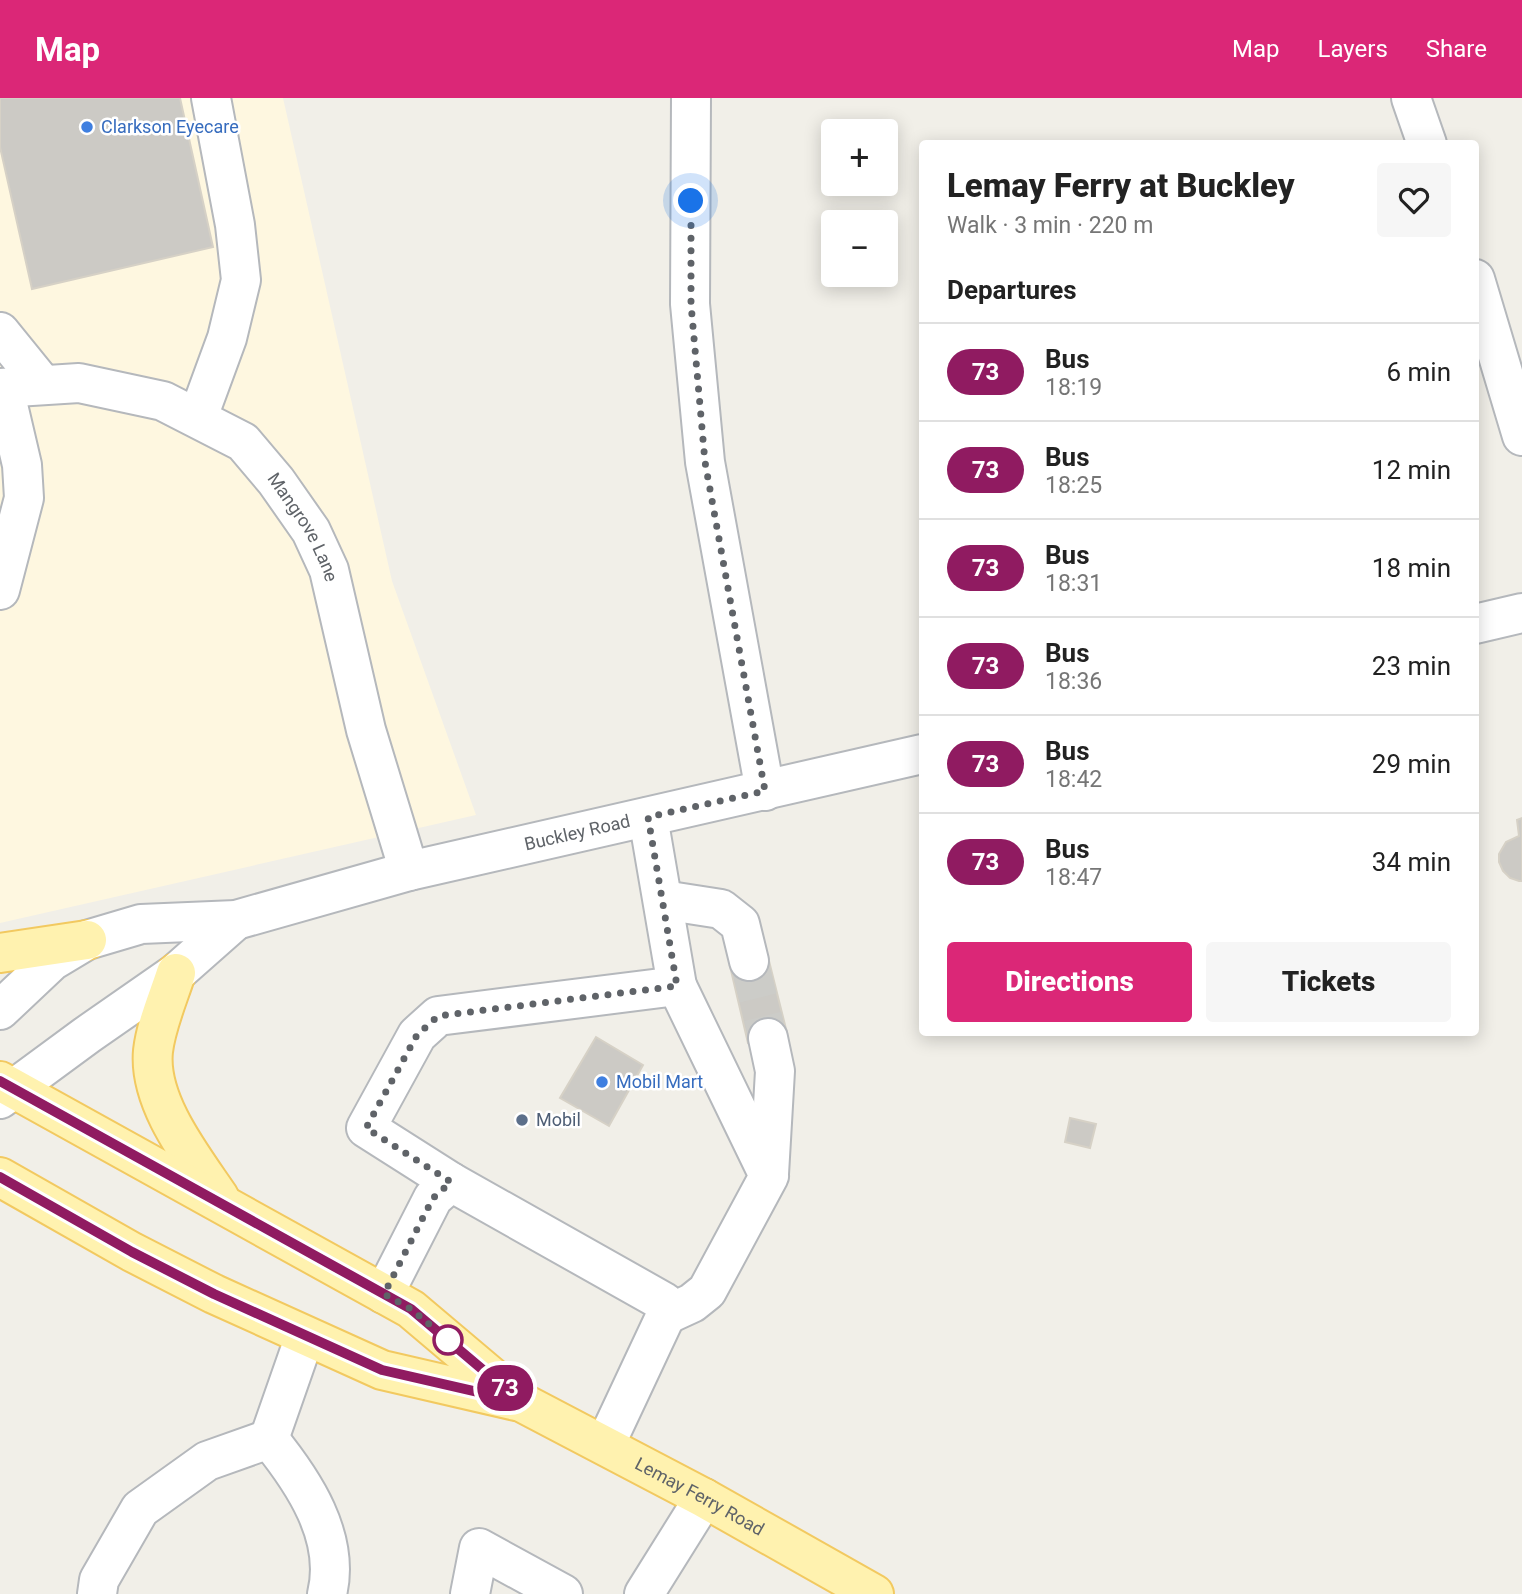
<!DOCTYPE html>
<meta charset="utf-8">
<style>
:root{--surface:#fff;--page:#f6f6f6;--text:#222;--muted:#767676;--line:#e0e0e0;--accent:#db2777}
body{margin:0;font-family:Roboto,sans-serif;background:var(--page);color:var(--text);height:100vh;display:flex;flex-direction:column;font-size:26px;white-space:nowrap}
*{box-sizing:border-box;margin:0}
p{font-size:23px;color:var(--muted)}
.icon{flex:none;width:38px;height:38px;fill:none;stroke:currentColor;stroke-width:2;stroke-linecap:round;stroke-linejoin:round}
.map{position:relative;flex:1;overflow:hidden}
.sheet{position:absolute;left:919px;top:42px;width:560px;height:896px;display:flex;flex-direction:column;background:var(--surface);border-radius:7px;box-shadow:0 4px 18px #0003}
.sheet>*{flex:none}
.badge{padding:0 14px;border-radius:23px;font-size:24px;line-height:46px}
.controls{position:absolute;left:821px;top:21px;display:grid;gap:14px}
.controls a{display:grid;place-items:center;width:77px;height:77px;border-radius:7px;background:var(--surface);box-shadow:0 4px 18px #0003;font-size:35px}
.you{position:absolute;width:35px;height:35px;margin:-18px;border:5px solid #fff;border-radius:50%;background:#1a73e8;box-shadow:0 0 0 10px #1a73e833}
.map>.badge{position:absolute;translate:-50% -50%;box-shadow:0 0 0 4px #fff}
h2{padding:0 28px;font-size:26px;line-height:63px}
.round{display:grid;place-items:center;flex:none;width:74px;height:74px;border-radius:7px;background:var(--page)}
.overview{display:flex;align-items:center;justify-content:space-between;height:119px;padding:0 28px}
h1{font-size:33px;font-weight:800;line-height:52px}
.primary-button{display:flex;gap:14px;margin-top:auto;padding:14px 28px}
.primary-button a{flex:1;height:80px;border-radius:7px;background:var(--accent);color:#fff;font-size:28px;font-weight:800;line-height:80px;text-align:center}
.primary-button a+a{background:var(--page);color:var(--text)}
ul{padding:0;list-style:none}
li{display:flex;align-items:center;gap:21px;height:98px;padding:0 28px;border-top:2px solid var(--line)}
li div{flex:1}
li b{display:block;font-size:26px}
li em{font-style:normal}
li .badge{min-width:77px;font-weight:700;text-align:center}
header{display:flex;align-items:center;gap:42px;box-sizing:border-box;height:98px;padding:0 35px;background:var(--accent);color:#fff}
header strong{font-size:33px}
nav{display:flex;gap:38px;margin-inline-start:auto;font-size:24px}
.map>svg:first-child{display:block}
.commercial{fill:#fef7e0}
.building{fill:#cccac5;stroke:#d6d1c6;stroke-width:2}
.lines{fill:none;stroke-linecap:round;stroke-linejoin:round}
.minor-tunnel{stroke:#ccccc8;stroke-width:38;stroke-dasharray:38 19;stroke-linecap:butt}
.minor-casing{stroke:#b5b8bc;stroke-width:42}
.major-casing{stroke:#f2c960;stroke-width:42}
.minor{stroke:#fff;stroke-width:38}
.major{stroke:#fff2af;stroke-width:38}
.line-casing{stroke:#fff;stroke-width:16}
.line{stroke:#901b61;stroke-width:10}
.walk{stroke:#5f6368;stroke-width:7;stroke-dasharray:0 12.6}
.shop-dot{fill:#3f7fe0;stroke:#fff;stroke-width:2.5}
.service-dot{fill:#5c6f8a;stroke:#fff;stroke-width:2.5}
.stop-dot{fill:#fff;stroke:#901b61;stroke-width:3.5}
.labels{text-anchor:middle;stroke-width:5;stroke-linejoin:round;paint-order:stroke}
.shop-label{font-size:18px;fill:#366cbe;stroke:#fff;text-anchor:start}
.street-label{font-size:18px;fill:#5f6368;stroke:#fff}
.service-label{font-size:18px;fill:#4e5e75;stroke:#fff;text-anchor:start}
</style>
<header>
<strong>Map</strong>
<nav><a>Map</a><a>Layers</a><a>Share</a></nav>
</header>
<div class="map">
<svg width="1522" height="1496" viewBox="0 0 1522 1496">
<rect width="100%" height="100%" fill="#f1efe8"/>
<path class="commercial" d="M 0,0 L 283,0 L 392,483 L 476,717 L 0,825 Z"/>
<path class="building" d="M 0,0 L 180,0 L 213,149 L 32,191 L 0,49 Z
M 1522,720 L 1522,783 L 1519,783 L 1510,780 L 1503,773 L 1499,764 L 1499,756 L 1506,744 L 1519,738 L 1517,722 Z
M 768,859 L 787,935 L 748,945 L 730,868 Z
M 596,939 L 643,967 L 609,1028 L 560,1000 Z
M 1070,1020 L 1096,1026 L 1090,1050 L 1065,1044 Z"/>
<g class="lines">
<path class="minor-tunnel" d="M 749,863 L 768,940"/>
<defs>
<g id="minor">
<path d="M 691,0 L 690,206 L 705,364 L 765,693"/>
<path d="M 1411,0 L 1427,46"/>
<path d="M 1475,181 L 1522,338"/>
<path d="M 0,234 L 43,287"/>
<path id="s1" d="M 0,290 L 79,285 L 163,303 L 243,344 L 276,383 L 311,433 L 329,472 L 366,632 L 409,773"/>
<path d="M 198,319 L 227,240 L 241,182 L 235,127 L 211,0"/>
<path d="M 0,492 L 24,400 L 22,367 L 4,290"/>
<path d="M 1475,526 L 1522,515"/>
<path d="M 648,719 L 677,888"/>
<path d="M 663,802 L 721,811 L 740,826 L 749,863"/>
<path id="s2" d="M 0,912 L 52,863 L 87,842 L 141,826 L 236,822 L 409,773 L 922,656"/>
<path d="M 768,940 L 775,973 L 769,1076"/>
<path d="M 0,1001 L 87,937 L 176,875 L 236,822"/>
<path d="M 451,1084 L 366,1030 L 417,937 L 438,918 L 677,888 L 769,1078 L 707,1193 L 692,1205 L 666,1217"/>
<path d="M 384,1196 L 433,1100 L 451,1084 L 664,1204 L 666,1217 L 605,1347"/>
<path d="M 269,1341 C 303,1383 341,1439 327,1496"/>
<path d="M 269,1341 L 305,1238"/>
<path d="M 97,1496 L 99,1482 L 140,1411 L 207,1363 L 269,1341"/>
<path d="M 470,1496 L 479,1450 L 563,1496"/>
<path d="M 644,1496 L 704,1400"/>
</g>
<g id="major">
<path d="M 0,855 L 87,842"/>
<path d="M 176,875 C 168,900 156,927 153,953 C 148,1004 192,1059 219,1099"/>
<path id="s3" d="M 0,983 L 411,1211 L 521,1304 L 704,1400 L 874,1496"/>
<path d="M 0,1079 L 132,1154 L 214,1196 L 382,1272 L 516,1303"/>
</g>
</defs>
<use href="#minor" class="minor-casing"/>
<use href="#major" class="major-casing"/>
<use href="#minor" class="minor"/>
<use href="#major" class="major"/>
</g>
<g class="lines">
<defs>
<path id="line" d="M 0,983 L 411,1211 L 521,1304 L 382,1272 L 214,1196 L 132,1154 L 0,1079"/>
</defs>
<use href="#line" class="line-casing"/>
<use href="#line" class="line"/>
<path class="walk" d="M 448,1242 L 411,1211 L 384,1196 L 433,1100 L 451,1084 L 366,1030 L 417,937 L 438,918 L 677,888 L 648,719 L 765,693 L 705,364 L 691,206 L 691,103"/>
</g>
<g class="shop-dot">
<circle cx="87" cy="29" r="7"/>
<circle cx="602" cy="984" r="7"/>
</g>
<circle class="service-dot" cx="522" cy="1022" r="7"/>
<circle class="stop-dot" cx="448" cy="1242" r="14"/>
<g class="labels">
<g class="shop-label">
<text x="101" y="35">Clarkson Eyecare</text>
<text x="616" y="990">Mobil Mart</text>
</g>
<g class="street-label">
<text dy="6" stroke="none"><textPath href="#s1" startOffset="360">Mangrove Lane</textPath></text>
<text dy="6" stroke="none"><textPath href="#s2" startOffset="616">Buckley Road</textPath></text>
<text dy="6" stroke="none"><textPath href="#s3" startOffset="816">Lemay Ferry Road</textPath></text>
</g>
<g class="service-label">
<text x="536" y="1028">Mobil</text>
</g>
</g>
</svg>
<div class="controls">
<a>+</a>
<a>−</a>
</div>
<div class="you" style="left:691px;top:103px"></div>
<b class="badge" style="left:505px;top:1290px;background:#901b61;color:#fff">73</b>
<section class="sheet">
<div class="overview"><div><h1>Lemay Ferry at Buckley</h1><p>Walk · 3 min · 220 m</p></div><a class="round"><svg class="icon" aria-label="heart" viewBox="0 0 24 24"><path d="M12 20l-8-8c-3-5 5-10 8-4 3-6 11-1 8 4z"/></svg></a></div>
<h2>Departures</h2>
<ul>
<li><span class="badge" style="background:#901b61;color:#fff">73</span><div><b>Bus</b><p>18:19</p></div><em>6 min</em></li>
<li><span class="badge" style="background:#901b61;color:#fff">73</span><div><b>Bus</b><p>18:25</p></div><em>12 min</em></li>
<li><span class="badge" style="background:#901b61;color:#fff">73</span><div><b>Bus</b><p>18:31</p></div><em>18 min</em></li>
<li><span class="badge" style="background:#901b61;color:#fff">73</span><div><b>Bus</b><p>18:36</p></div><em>23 min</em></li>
<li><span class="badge" style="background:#901b61;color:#fff">73</span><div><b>Bus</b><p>18:42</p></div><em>29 min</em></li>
<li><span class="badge" style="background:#901b61;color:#fff">73</span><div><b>Bus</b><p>18:47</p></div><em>34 min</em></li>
</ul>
<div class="primary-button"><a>Directions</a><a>Tickets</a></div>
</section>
</div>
